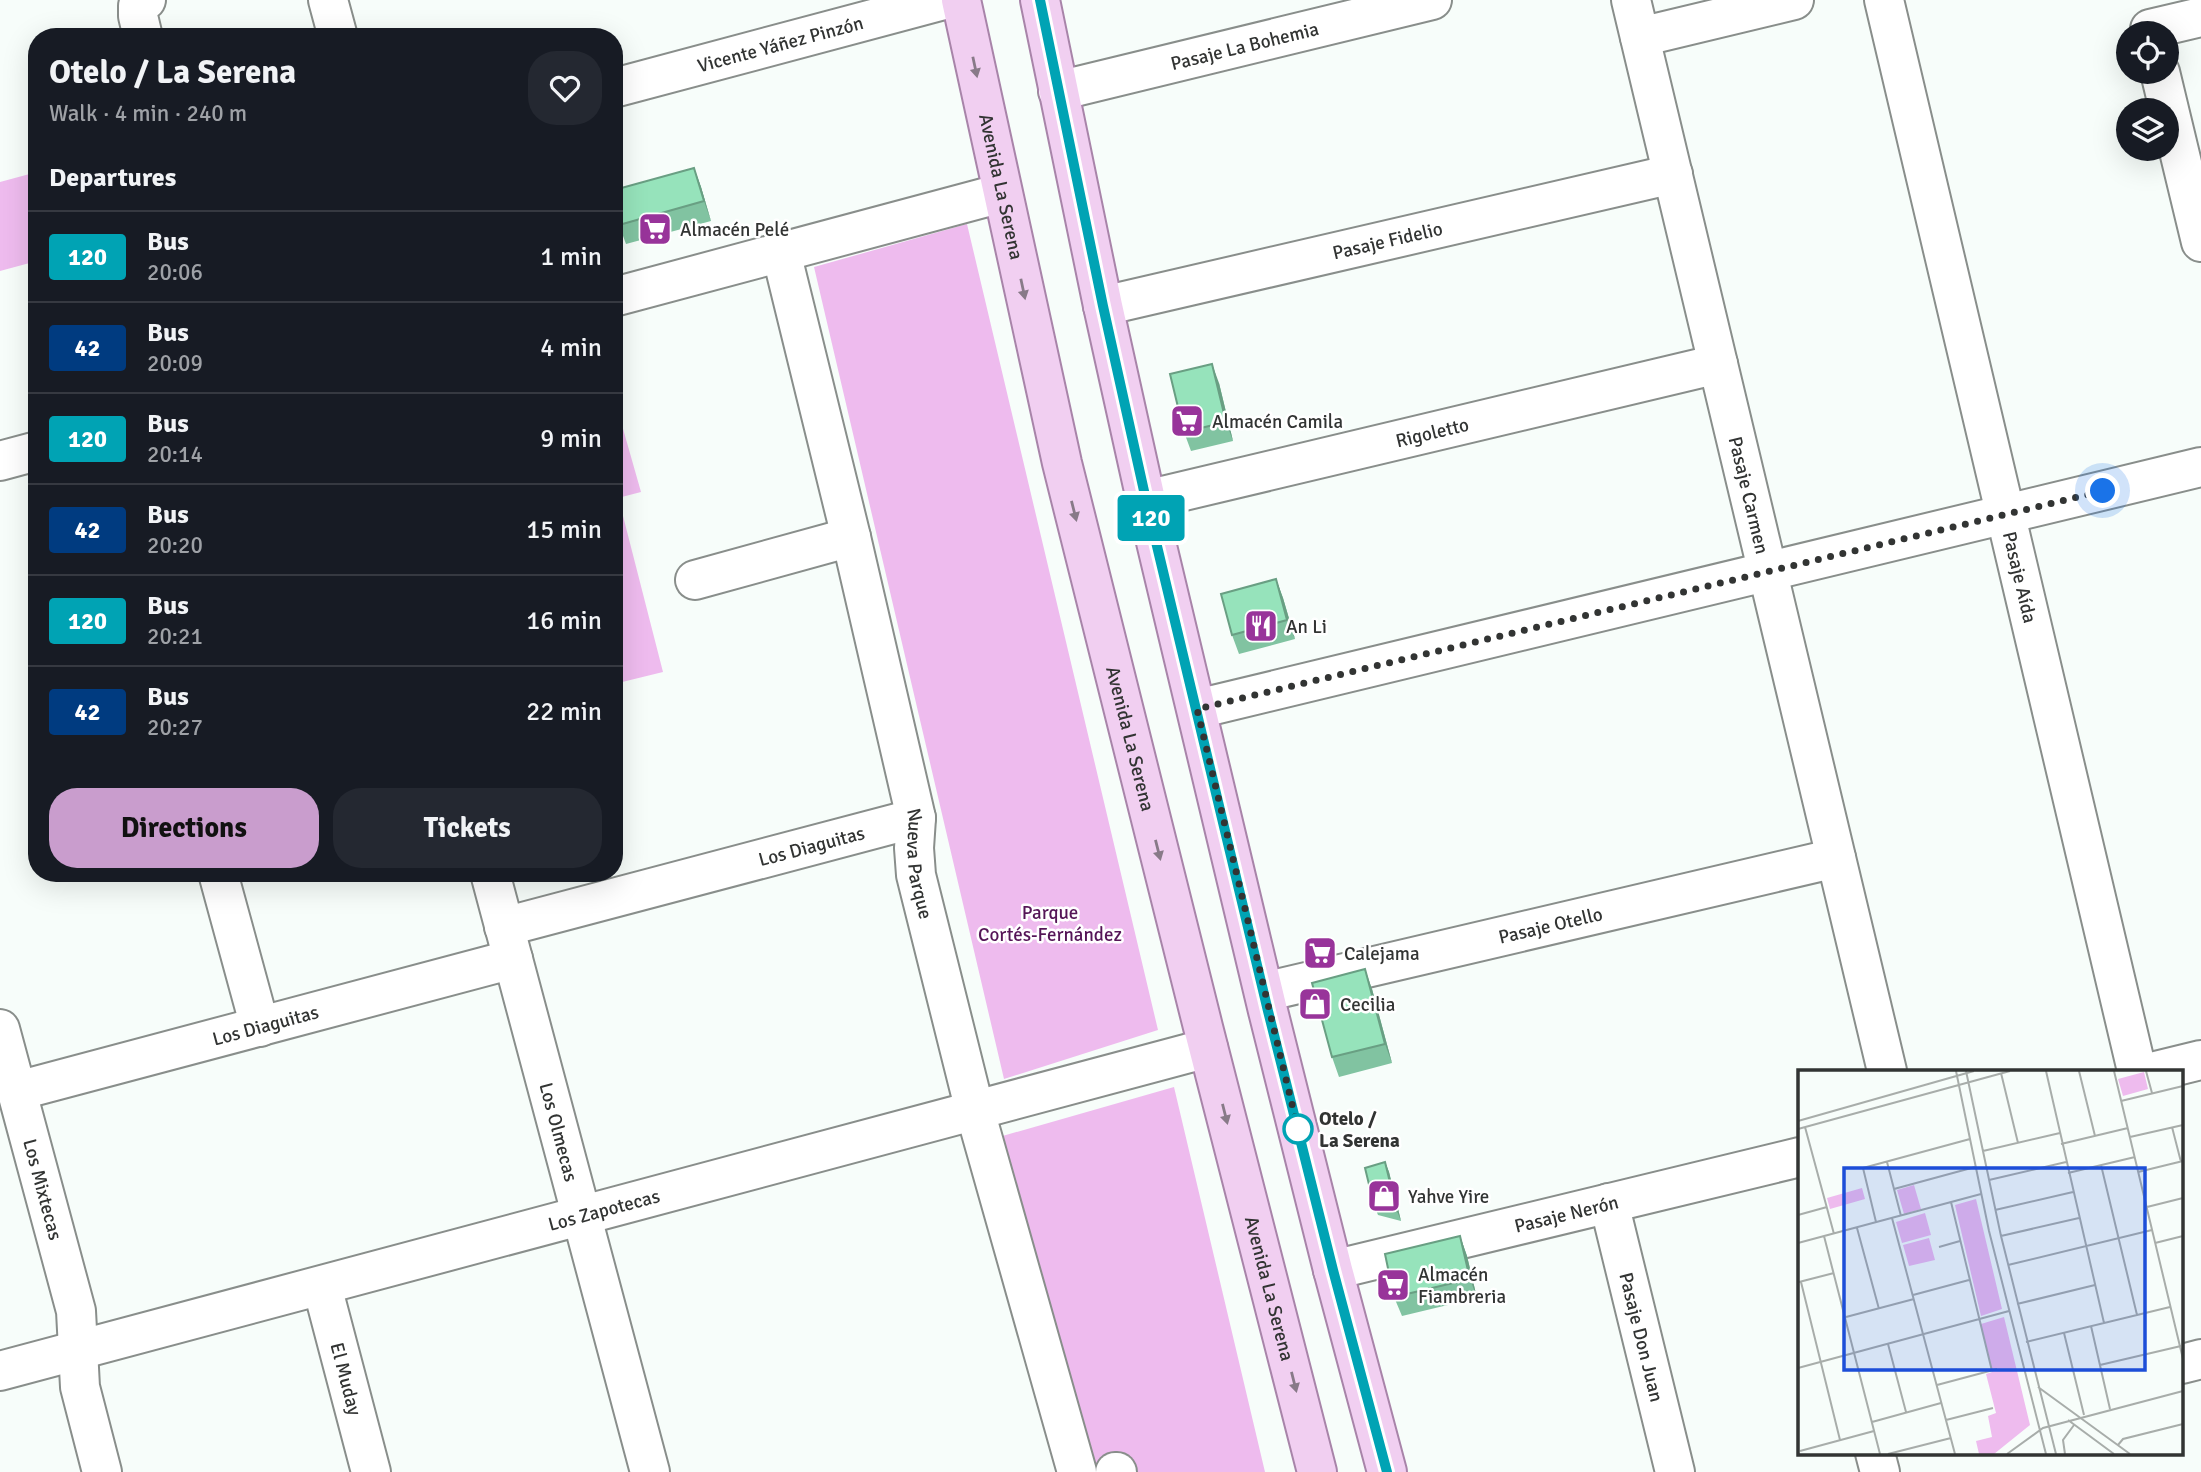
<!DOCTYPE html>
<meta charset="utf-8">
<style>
:root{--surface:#171b24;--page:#242831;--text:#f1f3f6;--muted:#9ea1a6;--line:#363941;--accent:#c99dcd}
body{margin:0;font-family:Signika,sans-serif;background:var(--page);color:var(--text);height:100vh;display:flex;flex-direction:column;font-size:26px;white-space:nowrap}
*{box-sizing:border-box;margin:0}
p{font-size:23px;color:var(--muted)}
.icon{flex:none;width:38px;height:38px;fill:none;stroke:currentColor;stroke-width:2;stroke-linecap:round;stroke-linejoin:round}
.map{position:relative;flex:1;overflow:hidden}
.sheet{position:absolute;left:28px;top:28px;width:595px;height:854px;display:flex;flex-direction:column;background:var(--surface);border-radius:28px;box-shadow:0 7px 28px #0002}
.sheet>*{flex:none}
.badge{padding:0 14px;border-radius:5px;font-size:24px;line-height:46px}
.buttons{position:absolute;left:2116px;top:21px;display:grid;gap:14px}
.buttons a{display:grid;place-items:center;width:63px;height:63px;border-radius:50%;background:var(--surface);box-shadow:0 7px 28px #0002;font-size:35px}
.you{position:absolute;width:35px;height:35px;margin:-18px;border:5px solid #fff;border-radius:50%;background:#1a73e8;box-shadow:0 0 0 10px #1a73e833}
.map>.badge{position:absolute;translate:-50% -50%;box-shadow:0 0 0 4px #fff}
h2{padding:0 21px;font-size:26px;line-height:63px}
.round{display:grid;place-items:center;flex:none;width:74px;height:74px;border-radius:28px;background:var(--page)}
.headline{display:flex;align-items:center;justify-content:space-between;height:119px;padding:0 21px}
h1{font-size:33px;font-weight:800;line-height:52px}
.primary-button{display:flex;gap:14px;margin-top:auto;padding:14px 21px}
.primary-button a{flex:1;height:80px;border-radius:28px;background:var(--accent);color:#111;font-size:28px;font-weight:800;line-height:80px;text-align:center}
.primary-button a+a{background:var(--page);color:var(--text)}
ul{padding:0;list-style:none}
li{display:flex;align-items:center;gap:21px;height:91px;padding:0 21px;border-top:2px solid var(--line)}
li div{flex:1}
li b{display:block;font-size:26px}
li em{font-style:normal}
li .badge{min-width:77px;font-weight:700;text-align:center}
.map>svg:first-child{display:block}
.green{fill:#ebe}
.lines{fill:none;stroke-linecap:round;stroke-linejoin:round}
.minor-casing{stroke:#898e8b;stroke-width:42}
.major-casing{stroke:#a884a9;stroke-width:42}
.minor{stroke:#fff;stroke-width:38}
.major{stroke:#f1cff1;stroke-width:38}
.wall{fill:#81c3a1}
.shaded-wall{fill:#699f83}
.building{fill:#96e3bb;stroke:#699f83;stroke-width:2}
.oneway{fill:#887a88}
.line-casing{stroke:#fff;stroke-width:16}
.line{stroke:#00a3b4;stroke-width:10}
.walk{stroke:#323433;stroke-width:7;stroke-dasharray:0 12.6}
.stop-dot{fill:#fff;stroke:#00a3b4;stroke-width:3.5}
.labels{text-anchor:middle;stroke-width:5;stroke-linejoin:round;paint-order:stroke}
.street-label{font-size:19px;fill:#323433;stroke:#fff}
.poi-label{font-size:19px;fill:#323433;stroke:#fff;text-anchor:start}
.park-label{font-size:19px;fill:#551557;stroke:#fff}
.stop-label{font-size:19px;font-weight:bold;fill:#323433;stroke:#fff;text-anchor:start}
.inset-road{fill:none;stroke:#a8adaa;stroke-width:2}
.view{fill:#1d4ed8;fill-opacity:0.15;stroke:#1d4ed8;stroke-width:3.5}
.inset-edge{fill:none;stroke:#323433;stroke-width:3.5}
</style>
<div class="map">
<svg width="2201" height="1472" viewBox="0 0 2201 1472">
<rect width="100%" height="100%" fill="#f7fdfa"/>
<path class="green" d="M 37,172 L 37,261 L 0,271 L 0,182 Z
M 967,224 L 1158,1030 L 1004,1079 L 814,267 Z
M 614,397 L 641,492 L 614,499 Z
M 622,512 L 663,672 L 614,684 L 614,514 Z
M 1174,1087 L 1265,1472 L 1086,1472 L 999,1137 Z"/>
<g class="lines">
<defs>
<g id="minor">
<path d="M 328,0 L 338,37"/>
<path id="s1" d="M 1631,0 L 1887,1071"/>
<path id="s2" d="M 1884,0 L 2137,1071"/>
<path d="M 2150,29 L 2201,17"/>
<path d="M 143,37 L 138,16 L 138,6 L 146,0"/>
<path d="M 1640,37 L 1794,0"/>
<path d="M 2160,72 L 2201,242"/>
<path id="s3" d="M 614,88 L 944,0"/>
<path id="s4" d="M 1058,91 L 1432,0"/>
<path id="s5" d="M 781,252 L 851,537 L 916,818 L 914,848 L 916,875 L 975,1111 L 1077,1472"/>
<path d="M 614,297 L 1002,193"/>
<path id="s6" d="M 1103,306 L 1673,174"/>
<path d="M 0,461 L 37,451"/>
<path id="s7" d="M 1146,500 L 1718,364"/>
<path d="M 695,580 L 851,537"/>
<path d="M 1197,709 L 2201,467"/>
<path d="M 218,873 L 260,1027"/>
<path id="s8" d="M 490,873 L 650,1472"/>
<path id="s9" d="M 504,927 L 916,818"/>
<path id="s10" d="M 1264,992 L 1836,858"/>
<path id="s11" d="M 0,1029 L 76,1311 L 80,1387 L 102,1472"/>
<path d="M 2156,1071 L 2201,1060"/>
<path id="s12" d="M 17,1091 L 513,959"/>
<path id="s13" d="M 1609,1203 L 1675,1472"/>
<path id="s14" d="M 1333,1270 L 1800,1157"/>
<path id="s15" d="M 322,1286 L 371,1472"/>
<path d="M 2182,1364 L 2201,1359"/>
<path id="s16" d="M 0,1371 L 1208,1048"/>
<path d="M 1875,1453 L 1880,1472"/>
<path d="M 1115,1472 L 1117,1472"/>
</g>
<g id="major">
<path id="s17" d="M 961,0 L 1062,463 L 1203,1027 L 1317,1472"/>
<path d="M 1040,0 L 1103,306 L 1146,500 L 1268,1011 L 1333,1270 L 1387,1472"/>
</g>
</defs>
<use href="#minor" class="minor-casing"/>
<use href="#major" class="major-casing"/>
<use href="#minor" class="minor"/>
<use href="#major" class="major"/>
</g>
<path class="wall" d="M 694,168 L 701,187 L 711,221 L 626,244 L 619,225 Z
M 1219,383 L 1233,441 L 1191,451 L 1184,432 Z
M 1276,579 L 1283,598 L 1295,639 L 1239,654 L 1232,635 Z
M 1372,989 L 1392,1063 L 1339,1077 L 1332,1057 Z
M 1385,1162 L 1389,1172 L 1401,1221 L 1378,1215 L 1374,1205 Z
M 1460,1236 L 1467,1256 L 1477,1298 L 1402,1316 L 1394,1297 Z"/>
<path class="shaded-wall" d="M 694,168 L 701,187 L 711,221 L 704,201 Z
M 1212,364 L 1219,383 L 1233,441 L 1226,422 Z
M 1276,579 L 1283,598 L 1295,639 L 1287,620 Z
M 1365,969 L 1372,989 L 1392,1063 L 1385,1044 Z
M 1385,1162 L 1389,1172 L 1401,1221 L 1397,1211 Z
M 1460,1236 L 1467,1256 L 1477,1298 L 1470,1279 Z"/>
<path class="building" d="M 694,168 L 704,201 L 619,225 L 614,208 L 614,190 Z
M 1212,364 L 1226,422 L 1184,432 L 1170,374 Z
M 1276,579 L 1287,620 L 1232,635 L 1221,594 Z
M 1365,969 L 1385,1044 L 1332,1057 L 1312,983 Z
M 1385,1162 L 1397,1211 L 1374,1205 L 1365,1168 Z
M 1460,1236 L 1470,1279 L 1394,1297 L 1385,1254 Z"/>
<defs><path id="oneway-solid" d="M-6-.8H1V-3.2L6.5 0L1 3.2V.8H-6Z" transform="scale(1.75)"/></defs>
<g class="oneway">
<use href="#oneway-solid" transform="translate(975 67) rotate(78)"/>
<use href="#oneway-solid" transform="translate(1023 289) rotate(78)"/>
<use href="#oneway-solid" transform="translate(1074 511) rotate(76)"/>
<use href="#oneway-solid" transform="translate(1158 850) rotate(76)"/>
<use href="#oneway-solid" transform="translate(1225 1114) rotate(76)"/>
<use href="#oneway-solid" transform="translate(1294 1382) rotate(76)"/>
</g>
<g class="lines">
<defs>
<path id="line" d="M 1040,0 L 1103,306 L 1146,500 L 1268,1011 L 1333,1270 L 1387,1472"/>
</defs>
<use href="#line" class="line-casing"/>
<use href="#line" class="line"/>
<path class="walk" d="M 1298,1129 L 1197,709 L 2103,491"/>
</g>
<defs>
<symbol id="supermarket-square" viewBox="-11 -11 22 22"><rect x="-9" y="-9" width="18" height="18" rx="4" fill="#98349a" stroke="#fff"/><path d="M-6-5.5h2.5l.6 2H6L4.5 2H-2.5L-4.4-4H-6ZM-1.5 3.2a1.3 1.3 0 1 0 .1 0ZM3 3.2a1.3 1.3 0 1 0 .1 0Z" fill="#fff"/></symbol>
<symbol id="restaurant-square" viewBox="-11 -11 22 22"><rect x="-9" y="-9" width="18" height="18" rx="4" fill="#98349a" stroke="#fff"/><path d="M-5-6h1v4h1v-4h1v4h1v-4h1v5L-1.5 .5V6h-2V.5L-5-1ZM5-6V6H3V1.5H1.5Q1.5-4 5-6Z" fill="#fff"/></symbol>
<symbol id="shop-square" viewBox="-11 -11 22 22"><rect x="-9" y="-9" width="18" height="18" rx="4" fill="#98349a" stroke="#fff"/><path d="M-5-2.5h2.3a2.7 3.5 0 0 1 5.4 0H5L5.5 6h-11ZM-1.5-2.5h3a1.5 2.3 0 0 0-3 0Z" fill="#fff"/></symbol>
</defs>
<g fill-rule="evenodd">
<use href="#supermarket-square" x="636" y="210" width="38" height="38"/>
<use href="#supermarket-square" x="1168" y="402" width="38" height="38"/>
<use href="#restaurant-square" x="1242" y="607" width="38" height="38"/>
<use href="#supermarket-square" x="1301" y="934" width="38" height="38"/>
<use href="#shop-square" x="1296" y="985" width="38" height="38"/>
<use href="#shop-square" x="1365" y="1177" width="38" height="38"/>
<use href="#supermarket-square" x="1374" y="1266" width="38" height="38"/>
</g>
<circle class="stop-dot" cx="1298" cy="1129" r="14"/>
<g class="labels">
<g class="street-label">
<text dy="7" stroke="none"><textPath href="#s3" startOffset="172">Vicente Yáñez Pinzón</textPath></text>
<text dy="7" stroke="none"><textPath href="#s4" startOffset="192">Pasaje La Bohemia</textPath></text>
<text dy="7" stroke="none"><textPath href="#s17" startOffset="191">Avenida La Serena</textPath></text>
<text dy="7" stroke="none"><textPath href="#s6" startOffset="292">Pasaje Fidelio</textPath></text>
<text dy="7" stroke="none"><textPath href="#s7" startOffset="294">Rigoletto</textPath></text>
<text dy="7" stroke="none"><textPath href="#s1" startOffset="509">Pasaje Carmen</textPath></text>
<text dy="7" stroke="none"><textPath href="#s2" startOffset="593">Pasaje Aída</textPath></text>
<text dy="7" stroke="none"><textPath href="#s17" startOffset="758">Avenida La Serena</textPath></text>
<text dy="7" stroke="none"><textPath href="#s9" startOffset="318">Los Diaguitas</textPath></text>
<text dy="7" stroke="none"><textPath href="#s5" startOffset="628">Nueva Parque</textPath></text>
<text dy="7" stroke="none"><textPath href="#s10" startOffset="294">Pasaje Otello</textPath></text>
<text dy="7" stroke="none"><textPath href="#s12" startOffset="257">Los Diaguitas</textPath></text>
<text dy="7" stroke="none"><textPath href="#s8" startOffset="268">Los Olmecas</textPath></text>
<text dy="7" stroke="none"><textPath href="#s11" startOffset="166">Los Mixtecas</textPath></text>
<text dy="7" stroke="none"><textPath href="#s16" startOffset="625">Los Zapotecas</textPath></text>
<text dy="7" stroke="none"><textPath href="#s14" startOffset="240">Pasaje Nerón</textPath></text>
<text dy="7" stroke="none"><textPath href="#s17" startOffset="1325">Avenida La Serena</textPath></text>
<text dy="7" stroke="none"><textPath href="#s13" startOffset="138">Pasaje Don Juan</textPath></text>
<text dy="7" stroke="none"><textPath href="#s15" startOffset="96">El Muday</textPath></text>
</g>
<g class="poi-label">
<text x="680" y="236">Almacén Pelé</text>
<text x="1212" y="428">Almacén Camila</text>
<text x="1286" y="633">An Li</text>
<text x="1344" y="960">Calejama</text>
<text x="1340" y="1011">Cecilia</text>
<text x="1408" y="1203">Yahve Yire</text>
<text x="1418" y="1281">Almacén<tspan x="1418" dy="22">Fiambreria</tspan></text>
</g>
<g class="park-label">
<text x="1050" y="919">Parque<tspan x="1050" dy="22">Cortés-Fernández</tspan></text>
</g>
<g class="stop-label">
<text x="1319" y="1125">Otelo /<tspan x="1319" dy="22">La Serena</tspan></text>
</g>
</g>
<g transform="translate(1798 1070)">
<rect width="385" height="385" fill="#f7fdfa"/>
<path d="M 346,2 L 350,19 L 325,26 L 320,9 ZM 116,115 L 123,139 L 106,144 L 99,120 ZM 64,118 L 67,129 L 32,139 L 29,128 ZM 178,129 L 204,239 L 183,246 L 157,135 ZM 127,143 L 133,165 L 104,173 L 98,152 ZM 131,168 L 137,190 L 111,196 L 105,175 ZM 206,247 L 232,355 L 196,384 L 181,384 L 178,371 L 194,367 L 190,346 L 198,343 L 188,304 L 194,302 L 183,254 Z" fill="#ebe"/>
<path class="inset-road" d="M 158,1 L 191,161 L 248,384M 168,1 L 203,166 L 258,384M 248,1 L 306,253M 281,1 L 297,66M 316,1 L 385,289M 348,1 L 354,23M 203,3 L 220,73M 323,31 L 385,16M 0,51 L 176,1M 7,57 L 36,164M 374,57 L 383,92M 0,59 L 212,1M 332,67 L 385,55M 263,74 L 330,58M 185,81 L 262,63M 89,92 L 103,146M 303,95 L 339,245M 340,102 L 385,91M 270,103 L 337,87M 191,110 L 268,92M 96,119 L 177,97M 153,132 L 194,301M 349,137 L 385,128M 197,140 L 275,122M 0,145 L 29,137M 94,148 L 157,384M 78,152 L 65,98 L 172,69M 59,158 L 81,239M 26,166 L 82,384M 203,166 L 281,148M 0,173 L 183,124M 357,173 L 385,166M 141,177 L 162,171M 210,195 L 354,160M 1,212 L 36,203M 3,212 L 42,370M 115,225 L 171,210M 219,234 L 297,215M 48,247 L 116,229M 293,256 L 312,339M 266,263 L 286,345M 228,272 L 372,237M 90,274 L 108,342M 302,295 L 383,276M 0,298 L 211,241M 139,315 L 199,299M 240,317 L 332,384M 148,350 L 195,338M 270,350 L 316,384M 74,352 L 143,333M 320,375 L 325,369 L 385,354M 2,381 L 76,361M 90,384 L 153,368M 209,384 L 245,358 L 385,321M 267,384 L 265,370 L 276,355"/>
<path class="view" d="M 46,98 L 347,98 L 347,300 L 46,300 Z"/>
<rect width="385" height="385" class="inset-edge"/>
</g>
</svg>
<div class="buttons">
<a><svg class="icon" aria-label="locate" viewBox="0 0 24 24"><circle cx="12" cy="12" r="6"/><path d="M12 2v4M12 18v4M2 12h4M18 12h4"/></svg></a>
<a><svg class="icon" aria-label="layers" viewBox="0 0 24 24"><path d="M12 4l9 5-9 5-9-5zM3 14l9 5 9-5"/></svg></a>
</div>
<div class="you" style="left:2103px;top:491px"></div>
<b class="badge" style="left:1151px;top:518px;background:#00a3b4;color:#fff">120</b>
<section class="sheet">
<div class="headline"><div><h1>Otelo / La Serena</h1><p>Walk · 4 min · 240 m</p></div><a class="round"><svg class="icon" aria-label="heart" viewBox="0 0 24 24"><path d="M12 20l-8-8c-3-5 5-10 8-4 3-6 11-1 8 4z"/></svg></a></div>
<h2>Departures</h2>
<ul>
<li><span class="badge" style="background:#00a3b4;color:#fff">120</span><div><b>Bus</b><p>20:06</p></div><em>1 min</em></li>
<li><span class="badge" style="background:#003b80;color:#fff">42</span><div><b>Bus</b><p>20:09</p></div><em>4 min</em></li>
<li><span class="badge" style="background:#00a3b4;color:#fff">120</span><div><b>Bus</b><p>20:14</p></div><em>9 min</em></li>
<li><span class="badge" style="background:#003b80;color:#fff">42</span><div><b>Bus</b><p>20:20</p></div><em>15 min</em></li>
<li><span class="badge" style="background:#00a3b4;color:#fff">120</span><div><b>Bus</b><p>20:21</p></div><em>16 min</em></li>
<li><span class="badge" style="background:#003b80;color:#fff">42</span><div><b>Bus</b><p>20:27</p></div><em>22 min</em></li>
</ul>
<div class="primary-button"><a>Directions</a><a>Tickets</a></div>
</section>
</div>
